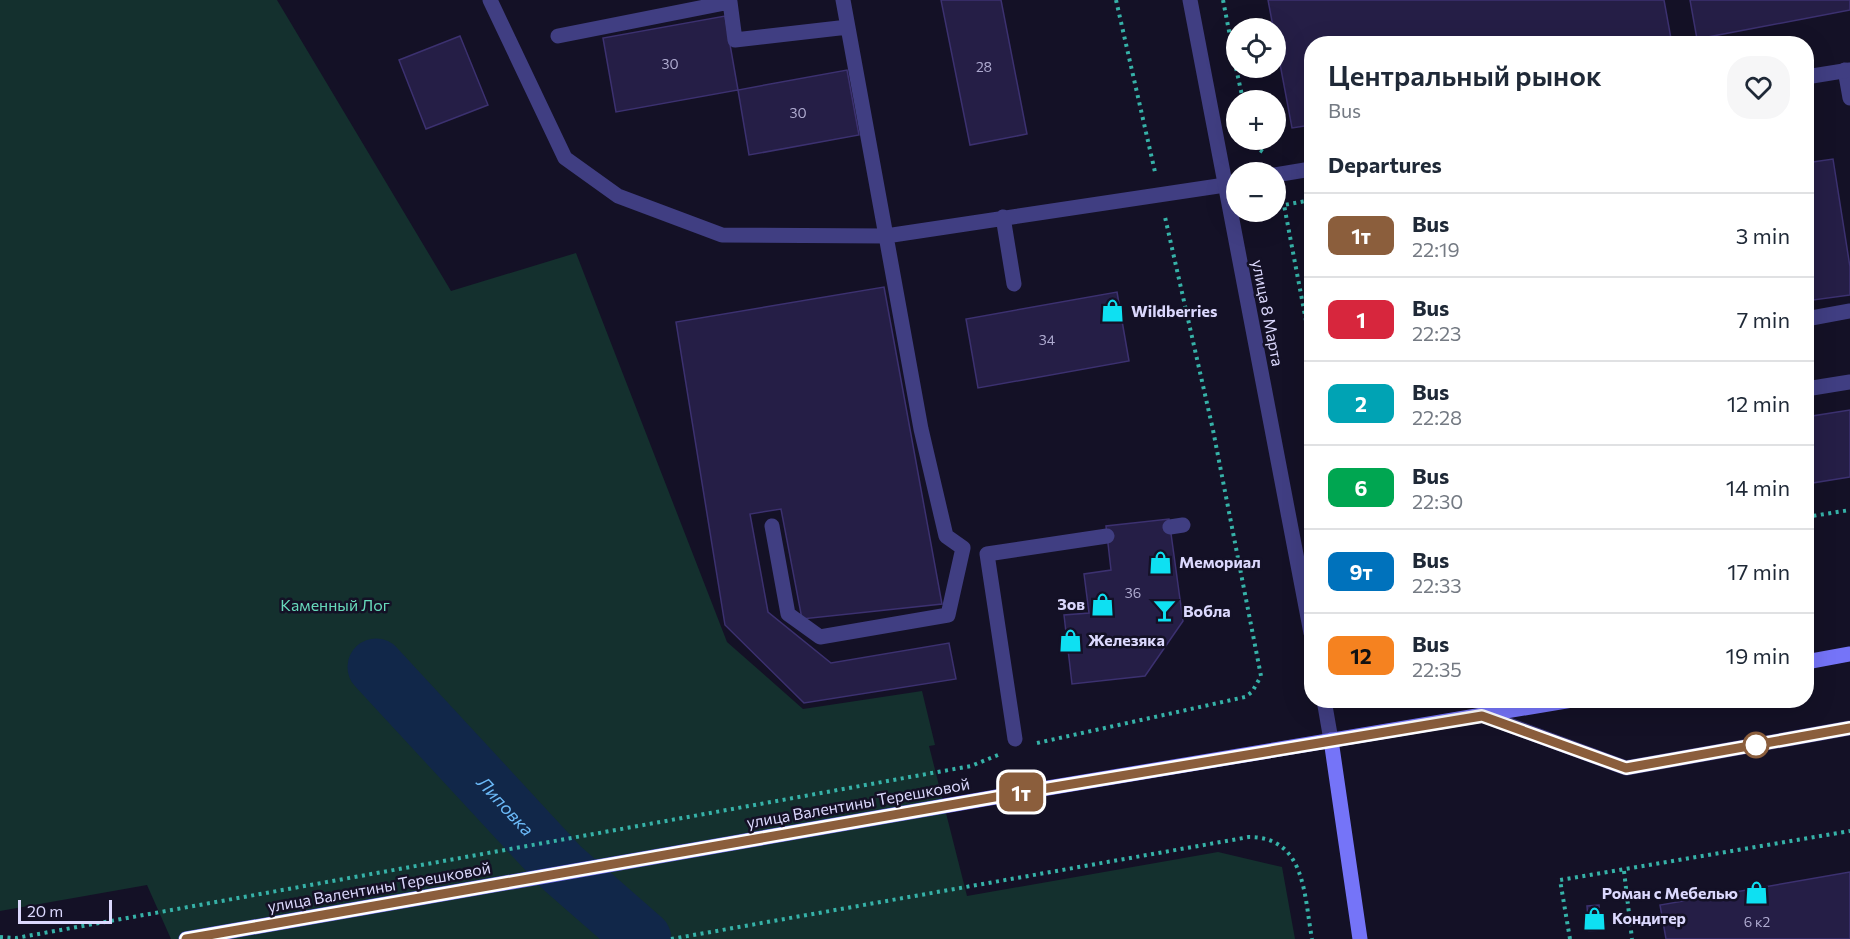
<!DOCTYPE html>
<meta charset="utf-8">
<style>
:root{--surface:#fff;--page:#f6f6f7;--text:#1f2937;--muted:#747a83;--line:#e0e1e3}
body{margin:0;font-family:Commissioner,sans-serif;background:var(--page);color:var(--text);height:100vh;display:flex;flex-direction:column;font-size:22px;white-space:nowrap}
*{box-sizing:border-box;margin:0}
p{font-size:20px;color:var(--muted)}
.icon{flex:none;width:33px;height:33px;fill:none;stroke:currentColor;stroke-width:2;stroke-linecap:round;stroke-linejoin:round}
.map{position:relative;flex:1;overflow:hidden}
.details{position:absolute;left:1304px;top:36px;width:510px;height:672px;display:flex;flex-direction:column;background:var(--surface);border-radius:24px;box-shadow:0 6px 24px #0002}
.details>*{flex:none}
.badge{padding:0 12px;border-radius:9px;font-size:21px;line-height:39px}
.tools{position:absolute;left:1226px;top:18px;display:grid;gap:12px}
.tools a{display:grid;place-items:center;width:60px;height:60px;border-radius:50%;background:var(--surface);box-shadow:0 6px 24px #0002;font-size:30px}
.scale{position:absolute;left:18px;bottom:15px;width:94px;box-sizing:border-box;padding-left:6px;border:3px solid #dbd8fd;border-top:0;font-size:16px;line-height:21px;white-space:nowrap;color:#dbd8fd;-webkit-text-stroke:4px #141126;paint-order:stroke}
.map>.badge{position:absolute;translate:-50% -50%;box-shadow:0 0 0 3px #fff}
h2{padding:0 24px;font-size:22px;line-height:54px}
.round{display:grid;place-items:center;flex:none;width:63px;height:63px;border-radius:24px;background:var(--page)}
.summary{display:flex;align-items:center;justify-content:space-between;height:102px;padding:0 24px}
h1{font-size:28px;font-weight:600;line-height:45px}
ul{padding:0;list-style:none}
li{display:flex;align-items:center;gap:18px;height:84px;padding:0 24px;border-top:2px solid var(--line)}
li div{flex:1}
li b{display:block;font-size:22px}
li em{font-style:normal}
li .badge{min-width:66px;font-weight:700;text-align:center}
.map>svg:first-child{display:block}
.green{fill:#14302e}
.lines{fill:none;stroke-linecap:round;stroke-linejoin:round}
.river{stroke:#112749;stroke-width:57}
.building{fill:#251e46;stroke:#3c3170;stroke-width:1.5}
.path{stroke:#36b2a8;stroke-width:4;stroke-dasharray:3 4.5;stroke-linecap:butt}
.lane{stroke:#403e82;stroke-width:15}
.street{stroke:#403e82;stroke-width:15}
.secondary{stroke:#7574f8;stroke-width:15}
.line-casing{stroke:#fff;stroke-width:14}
.line{stroke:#8b5e3c;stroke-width:9}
.stop-dot{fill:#fff;stroke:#8b5e3c;stroke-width:3}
.labels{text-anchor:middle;stroke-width:5;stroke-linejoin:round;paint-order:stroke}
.number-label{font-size:14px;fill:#aeaacf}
.poi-label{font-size:16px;font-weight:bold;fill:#dbd8fd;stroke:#141126;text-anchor:start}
.street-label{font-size:16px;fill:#dbd8fd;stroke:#141126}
.park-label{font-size:16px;fill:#67dabb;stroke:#141126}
.water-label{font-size:18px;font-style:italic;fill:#6bb9f7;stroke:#141126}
</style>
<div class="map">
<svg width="1850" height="939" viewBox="0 0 1850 939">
<rect width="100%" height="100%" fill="#141126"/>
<path class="green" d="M 0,0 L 277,0 L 451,291 L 576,253 L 727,642 L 803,709 L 922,691 L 935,745 L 929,746 L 967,896 L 1218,852 L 1282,867 L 1295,939 L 171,939 L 147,885 L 0,911 Z"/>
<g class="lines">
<path class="river" id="s1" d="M 376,667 L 562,868 L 643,939"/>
</g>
<path class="building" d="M 941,0 L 1001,0 L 1027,134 L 970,145 Z
M 1268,0 L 1664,0 L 1672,44 L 1311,44 L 1311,125 L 1292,128 Z
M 1690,0 L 1850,0 L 1850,10 L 1697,39 Z
M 725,16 L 738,90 L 616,112 L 603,38 Z
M 460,36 L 488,105 L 426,129 L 399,60 Z
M 847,70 L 859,135 L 749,155 L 738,90 Z
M 1833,159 L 1850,267 L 1850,295 L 1806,301 L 1806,163 Z
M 884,287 L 942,604 L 802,619 L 781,509 L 750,514 L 768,612 L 831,663 L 949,643 L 956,679 L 804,703 L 725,625 L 676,322 Z
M 1117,292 L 1129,361 L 978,388 L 966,319 Z
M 1850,410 L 1850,477 L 1806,484 L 1806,417 Z
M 1169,519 L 1183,621 L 1145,676 L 1072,684 L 1064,615 L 1089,613 L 1084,574 L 1111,570 L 1106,526 Z
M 1850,872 L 1850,939 L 1666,939 L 1660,905 Z
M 1599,905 L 1601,930 L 1589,931 L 1587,906 Z"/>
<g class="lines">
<path class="path" d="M 1116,0 L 1155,172
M 1223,0 L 1236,67
M 1236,68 L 1243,100
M 1251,140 L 1251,144 L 1266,154
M 1311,200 L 1284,205 L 1311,347
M 1806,517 L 1850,510
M 1037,743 L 1245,697 L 1252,692 L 1261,676 L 1213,430 L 1165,217
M 1624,871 L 1632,939
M 0,937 L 16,938 L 971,766 L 998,755
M 671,939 L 1249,837 C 1306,837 1304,896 1312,939
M 1570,939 L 1560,880 L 1850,831"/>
<path class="lane" d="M 490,0 L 565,158 L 618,196 L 722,235 L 886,236 L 843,0
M 558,36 L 730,2 L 735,40 L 848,27
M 1845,70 L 1850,98
M 1003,217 L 1014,284
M 1806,319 L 1850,311
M 1806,389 L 1850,382
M 772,526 L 788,614 L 820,637 L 948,615 L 963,548 L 946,536 L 921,429 L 886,236 L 1225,185
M 1170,527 L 1183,525
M 1482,715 L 1626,768 L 1850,728
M 1015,739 L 987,554 L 1107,536"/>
<path class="street" d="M 1190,0 L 1311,633
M 1806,77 L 1850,70
M 1275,175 L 1311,169
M 1324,700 L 1331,740"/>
<path class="secondary" d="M 1806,662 L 1850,654
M 1331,740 L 1360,939
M 186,939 L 1024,792 L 1572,700"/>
</g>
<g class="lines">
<defs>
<path id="line" d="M 186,939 L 1024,792 L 1482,716 L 1626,768 L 1850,728"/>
</defs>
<use href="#line" class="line-casing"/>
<use href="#line" class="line"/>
</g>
<defs>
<symbol id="shop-bare" viewBox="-9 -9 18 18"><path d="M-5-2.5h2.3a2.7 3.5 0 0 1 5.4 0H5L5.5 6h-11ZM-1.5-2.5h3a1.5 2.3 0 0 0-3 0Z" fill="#0ee0f2" stroke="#141126" stroke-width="2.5" paint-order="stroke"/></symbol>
<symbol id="bar-bare" viewBox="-9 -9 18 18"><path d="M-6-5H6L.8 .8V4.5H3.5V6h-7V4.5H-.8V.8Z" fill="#0ee0f2" stroke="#141126" stroke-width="2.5" paint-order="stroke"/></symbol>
</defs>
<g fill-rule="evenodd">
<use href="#shop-bare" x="1096" y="294" width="33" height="33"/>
<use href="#shop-bare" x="1144" y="546" width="33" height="33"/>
<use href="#shop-bare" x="1086" y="588" width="33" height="33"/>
<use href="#bar-bare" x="1148" y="594" width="33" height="33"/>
<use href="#shop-bare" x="1054" y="624" width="33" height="33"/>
<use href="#shop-bare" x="1740" y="876" width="33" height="33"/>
<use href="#shop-bare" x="1578" y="902" width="33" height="33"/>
</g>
<circle class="stop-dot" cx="1756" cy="745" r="12"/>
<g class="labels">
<g class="number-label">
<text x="670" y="69">30</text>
<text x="984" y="72">28</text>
<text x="798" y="118">30</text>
<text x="1047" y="345">34</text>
<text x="1133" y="598">36</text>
<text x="1757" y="927">6 к2</text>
</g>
<g class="poi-label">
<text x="1131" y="317">Wildberries</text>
<text x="1179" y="568">Мемориал</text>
<text x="1085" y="610" text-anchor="end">Зов</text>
<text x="1183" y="617">Вобла</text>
<text x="1088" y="646">Железяка</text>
<text x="1738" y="899" text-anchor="end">Роман с Мебелью</text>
<text x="1612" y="924">Кондитер</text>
</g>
<g class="street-label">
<text transform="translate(1268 313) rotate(79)" y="6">улица 8 Марта</text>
<text transform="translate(858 803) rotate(-10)" y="6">улица Валентины Терешковой</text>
<text transform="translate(379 887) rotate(-10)" y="6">улица Валентины Терешковой</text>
</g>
<g class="park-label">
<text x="335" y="611">Каменный Лог</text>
</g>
<g class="water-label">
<text dy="6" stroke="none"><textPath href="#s1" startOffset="190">Липовка</textPath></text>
</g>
</g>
</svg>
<div class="tools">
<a><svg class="icon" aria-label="locate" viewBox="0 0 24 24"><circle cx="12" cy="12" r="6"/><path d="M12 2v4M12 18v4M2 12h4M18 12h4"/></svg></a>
<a>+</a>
<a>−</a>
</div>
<div class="scale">20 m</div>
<b class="badge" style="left:1021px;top:792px;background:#8b5e3c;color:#fff">1т</b>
<section class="details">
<div class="summary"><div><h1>Центральный рынок</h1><p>Bus</p></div><a class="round"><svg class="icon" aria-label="heart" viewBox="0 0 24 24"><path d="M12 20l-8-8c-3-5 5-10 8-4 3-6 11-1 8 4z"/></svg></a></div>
<h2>Departures</h2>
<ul>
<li><span class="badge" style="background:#8b5e3c;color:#fff">1т</span><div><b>Bus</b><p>22:19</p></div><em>3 min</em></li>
<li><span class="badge" style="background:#d7263d;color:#fff">1</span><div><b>Bus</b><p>22:23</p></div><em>7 min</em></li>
<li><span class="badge" style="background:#00a3b4;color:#fff">2</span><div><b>Bus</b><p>22:28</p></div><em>12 min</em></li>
<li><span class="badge" style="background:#00a651;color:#fff">6</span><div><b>Bus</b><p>22:30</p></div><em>14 min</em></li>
<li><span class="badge" style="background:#0072bc;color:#fff">9т</span><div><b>Bus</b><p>22:33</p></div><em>17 min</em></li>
<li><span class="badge" style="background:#f58220;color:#111">12</span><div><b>Bus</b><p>22:35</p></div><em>19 min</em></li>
</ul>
</section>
</div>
